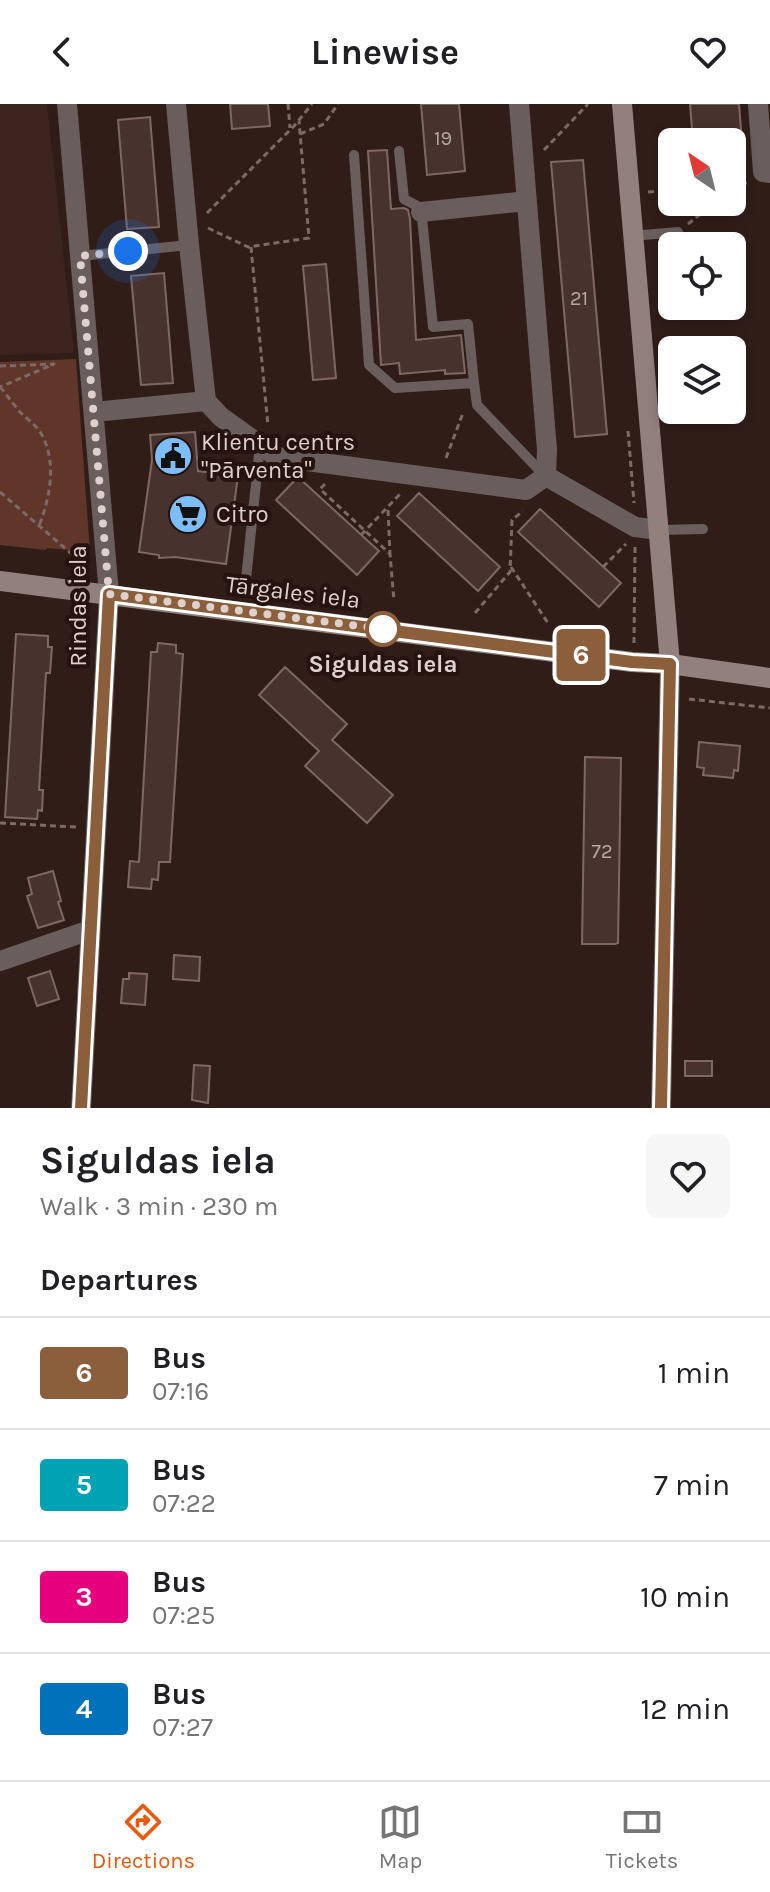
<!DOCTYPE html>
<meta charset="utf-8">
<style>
:root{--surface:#fff;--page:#f6f6f6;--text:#202124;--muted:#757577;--line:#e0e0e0;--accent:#ea580c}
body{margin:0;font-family:Karla,sans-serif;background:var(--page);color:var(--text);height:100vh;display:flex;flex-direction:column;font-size:30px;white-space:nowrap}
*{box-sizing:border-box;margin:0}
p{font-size:26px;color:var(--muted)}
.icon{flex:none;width:44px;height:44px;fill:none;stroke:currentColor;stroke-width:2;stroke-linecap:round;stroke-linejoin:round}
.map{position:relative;height:1004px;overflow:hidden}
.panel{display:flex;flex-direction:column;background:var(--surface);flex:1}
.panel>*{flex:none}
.badge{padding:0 16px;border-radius:6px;font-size:28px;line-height:52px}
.needle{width:52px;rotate:325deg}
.controls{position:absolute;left:658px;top:24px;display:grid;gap:16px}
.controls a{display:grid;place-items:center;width:88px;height:88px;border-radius:12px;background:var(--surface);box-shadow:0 4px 12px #0003;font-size:40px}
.you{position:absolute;width:40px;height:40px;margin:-20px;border:6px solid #fff;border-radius:50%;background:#1a73e8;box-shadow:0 0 0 12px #1a73e833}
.map>.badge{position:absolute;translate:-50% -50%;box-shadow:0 0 0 4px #fff}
h2{padding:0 40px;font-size:30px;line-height:72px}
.round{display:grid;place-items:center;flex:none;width:84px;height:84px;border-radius:12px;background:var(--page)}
.head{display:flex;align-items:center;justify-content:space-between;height:136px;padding:0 40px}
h1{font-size:38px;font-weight:700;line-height:60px}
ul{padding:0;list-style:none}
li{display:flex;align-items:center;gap:24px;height:112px;padding:0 40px;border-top:2px solid var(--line)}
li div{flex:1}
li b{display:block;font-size:30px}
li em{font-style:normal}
li .badge{min-width:88px;font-weight:700;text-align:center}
header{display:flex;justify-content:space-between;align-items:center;height:104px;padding:0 40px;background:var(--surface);font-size:36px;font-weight:700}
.dock{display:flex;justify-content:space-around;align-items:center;height:112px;border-top:2px solid var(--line);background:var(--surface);font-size:22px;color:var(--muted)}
.dock a{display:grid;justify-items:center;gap:4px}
.dock .current{color:var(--accent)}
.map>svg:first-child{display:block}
.built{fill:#3d241e}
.green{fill:#60352a}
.building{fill:#47322d;stroke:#7f6862;stroke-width:2}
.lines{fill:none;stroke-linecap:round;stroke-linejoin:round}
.path{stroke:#7b6a66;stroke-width:3;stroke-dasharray:6 4;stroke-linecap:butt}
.lane{stroke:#695e5c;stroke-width:10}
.street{stroke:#695e5c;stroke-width:20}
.secondary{stroke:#91807c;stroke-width:20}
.line-casing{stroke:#fff;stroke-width:18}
.line{stroke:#8b5e3c;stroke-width:12}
.walk{stroke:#ded0cd;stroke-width:8;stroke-dasharray:0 14.4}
.stop-dot{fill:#fff;stroke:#8b5e3c;stroke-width:4}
.labels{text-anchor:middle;stroke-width:8;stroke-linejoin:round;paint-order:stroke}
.number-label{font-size:20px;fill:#b8a8a5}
.poi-label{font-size:24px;fill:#ded0cd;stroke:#26130f;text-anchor:start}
.street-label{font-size:24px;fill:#ded0cd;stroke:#26130f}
.stop-label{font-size:24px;font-weight:bold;fill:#ded0cd;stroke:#26130f}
</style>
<header><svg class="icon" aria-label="back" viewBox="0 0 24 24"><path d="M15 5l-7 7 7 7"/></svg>Linewise<svg class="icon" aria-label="heart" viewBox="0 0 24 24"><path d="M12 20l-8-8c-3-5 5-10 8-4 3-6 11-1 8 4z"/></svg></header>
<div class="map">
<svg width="770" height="1004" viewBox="0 0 770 1004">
<rect width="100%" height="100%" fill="#301d18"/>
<path class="built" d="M 0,0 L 47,0 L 74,249 L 0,251 Z"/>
<path class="green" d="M 76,255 L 90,448 L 47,444 L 46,446 L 0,441 L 0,258 Z"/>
<path class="building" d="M 230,0 L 268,0 L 270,22 L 232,25 Z
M 421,0 L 459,0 L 465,67 L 427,71 Z
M 690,0 L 739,0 L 742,38 L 693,38 Z
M 150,13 L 159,123 L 127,125 L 118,16 Z
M 387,46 L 391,105 L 404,104 L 408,106 L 410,115 L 416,236 L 461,231 L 465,269 L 445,270 L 445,266 L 400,270 L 399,259 L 381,261 L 368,47 Z
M 583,56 L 607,330 L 575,333 L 551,58 Z
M 326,160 L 336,274 L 313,276 L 303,162 Z
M 164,169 L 173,279 L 141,281 L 131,172 Z
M 195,328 L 198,367 L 238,372 L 226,460 L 175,453 L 159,454 L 159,451 L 139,448 L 152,356 L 150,331 Z
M 298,373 L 379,447 L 357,471 L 276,396 Z
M 419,389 L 500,463 L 478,487 L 397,412 Z
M 540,405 L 621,479 L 599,503 L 518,428 Z
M 16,530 L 48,532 L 48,543 L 52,543 L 50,569 L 46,569 L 39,686 L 43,686 L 42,707 L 38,706 L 37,715 L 5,713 Z
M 158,539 L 176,541 L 176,549 L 183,550 L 170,758 L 159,758 L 158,776 L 152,775 L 151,785 L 128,783 L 130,757 L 139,758 L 151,548 L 157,548 Z
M 285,563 L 347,620 L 332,636 L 393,691 L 367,719 L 305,662 L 319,647 L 259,591 Z
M 699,638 L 740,642 L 738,667 L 734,666 L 733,674 L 703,671 L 704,664 L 697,663 Z
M 585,653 L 621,654 L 618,839 L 615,840 L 582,840 Z
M 53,767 L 61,797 L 58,798 L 64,816 L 38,824 L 27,792 L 32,790 L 28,774 Z
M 174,851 L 200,853 L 199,877 L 173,875 Z
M 50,867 L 59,895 L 37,902 L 28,874 Z
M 129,869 L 147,870 L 145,901 L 121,899 L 123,875 L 129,875 Z
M 685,957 L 712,957 L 712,972 L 685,972 Z
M 194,961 L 210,962 L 208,999 L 192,996 Z"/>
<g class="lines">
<path class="path" d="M 288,0 L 290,24
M 300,30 L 324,20 L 338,0
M 544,46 L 588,0
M 732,81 L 747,79
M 732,85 L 739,80
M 648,88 L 672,86
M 207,109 L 294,22 L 312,0
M 688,120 L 716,98
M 208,124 L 248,143 L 309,134 L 299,17
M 251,143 L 268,322
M 0,262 L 54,260 L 0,283
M 0,283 C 7,291 13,300 20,308 C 27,315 37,322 42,331 C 57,360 50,393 39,422
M 628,327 L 634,399
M 446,354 L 463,309
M 325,380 L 320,385 L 390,450 L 394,497
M 0,388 L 74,452
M 388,406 L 390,450
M 361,431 L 400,390
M 511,463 L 548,519
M 603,463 L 626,440
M 475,509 L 510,468 L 512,416 L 523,407
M 634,539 L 635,442
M 689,595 L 770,604
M 0,719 L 76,723"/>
<path class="lane" d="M 399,47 L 404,95 L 421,104 L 433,223 L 468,220 L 474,279
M 354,51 L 369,261 L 395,284 L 474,279 L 477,301 L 544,371
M 632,132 L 678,128
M 80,152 L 189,141
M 659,426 L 703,425
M 246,475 L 260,341"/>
<path class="street" d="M 67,0 L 109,490 L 81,1004
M 176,0 L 189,141 L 206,297 L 221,313 L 277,353 L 526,386 L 546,372
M 519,0 L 547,346 L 546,372 L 635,423 L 659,426
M 758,0 L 763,68 L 770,69
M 421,108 L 527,97
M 94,308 L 206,297
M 0,857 L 90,826
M 661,1004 L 670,560"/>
<path class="secondary" d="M 622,0 L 670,560
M 0,477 L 632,558 L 670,560 L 770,574"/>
</g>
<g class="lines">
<defs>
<path id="line" d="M 81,1004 L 109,490 L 632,558 L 670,560 L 661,1004"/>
</defs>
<use href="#line" class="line-casing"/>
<use href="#line" class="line"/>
<path class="walk" d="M 128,147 L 80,152 L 109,490 L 383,525"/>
</g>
<defs>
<symbol id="civic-disc" viewBox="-11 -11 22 22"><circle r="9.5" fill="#7bbef9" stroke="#26130f"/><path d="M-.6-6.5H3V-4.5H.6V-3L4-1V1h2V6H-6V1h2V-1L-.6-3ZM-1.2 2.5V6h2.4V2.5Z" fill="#111"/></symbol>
<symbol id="supermarket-disc" viewBox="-11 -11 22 22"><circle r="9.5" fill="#7bbef9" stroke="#26130f"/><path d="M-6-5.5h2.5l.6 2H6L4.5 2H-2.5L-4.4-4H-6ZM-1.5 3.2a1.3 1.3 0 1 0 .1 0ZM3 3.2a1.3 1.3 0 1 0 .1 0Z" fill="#111"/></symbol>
</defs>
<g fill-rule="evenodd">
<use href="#civic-disc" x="151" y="330" width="44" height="44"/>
<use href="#supermarket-disc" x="166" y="388" width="44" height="44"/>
</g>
<circle class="stop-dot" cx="383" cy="525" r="16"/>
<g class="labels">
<g class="number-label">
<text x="443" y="41">19</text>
<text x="579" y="201">21</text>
<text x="602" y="754">72</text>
</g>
<g class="poi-label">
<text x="201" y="346">Klientu centrs<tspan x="201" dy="28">"Pārventa"</tspan></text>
<text x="216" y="418">Citro</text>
</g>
<g class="street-label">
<text transform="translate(293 488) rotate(7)" y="8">Tārgales iela</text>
<text transform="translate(78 502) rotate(-90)" y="8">Rindas iela</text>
</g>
<g class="stop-label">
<text x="383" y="568">Siguldas iela</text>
</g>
</g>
</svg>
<div class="controls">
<a><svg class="needle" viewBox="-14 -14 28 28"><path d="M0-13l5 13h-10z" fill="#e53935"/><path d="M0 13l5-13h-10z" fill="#757577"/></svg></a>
<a><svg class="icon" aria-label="locate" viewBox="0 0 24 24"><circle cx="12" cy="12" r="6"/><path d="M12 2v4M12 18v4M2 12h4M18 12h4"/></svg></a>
<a><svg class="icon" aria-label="layers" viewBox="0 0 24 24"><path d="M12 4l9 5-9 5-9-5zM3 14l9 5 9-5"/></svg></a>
</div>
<div class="you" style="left:128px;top:147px"></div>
<b class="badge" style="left:581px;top:551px;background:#8b5e3c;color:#fff">6</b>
</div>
<section class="panel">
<div class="head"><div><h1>Siguldas iela</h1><p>Walk · 3 min · 230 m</p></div><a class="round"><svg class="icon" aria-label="heart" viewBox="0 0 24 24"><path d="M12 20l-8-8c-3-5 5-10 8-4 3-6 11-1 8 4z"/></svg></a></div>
<h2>Departures</h2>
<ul>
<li><span class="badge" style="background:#8b5e3c;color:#fff">6</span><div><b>Bus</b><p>07:16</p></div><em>1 min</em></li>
<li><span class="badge" style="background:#00a3b4;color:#fff">5</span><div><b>Bus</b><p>07:22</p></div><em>7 min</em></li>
<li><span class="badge" style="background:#e6007e;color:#fff">3</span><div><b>Bus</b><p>07:25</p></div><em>10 min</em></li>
<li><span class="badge" style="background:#0072bc;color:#fff">4</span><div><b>Bus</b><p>07:27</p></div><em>12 min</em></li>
</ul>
</section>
<nav class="dock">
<a class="current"><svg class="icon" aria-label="directions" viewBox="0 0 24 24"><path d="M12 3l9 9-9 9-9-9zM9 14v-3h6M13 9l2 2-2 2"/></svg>Directions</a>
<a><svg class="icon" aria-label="map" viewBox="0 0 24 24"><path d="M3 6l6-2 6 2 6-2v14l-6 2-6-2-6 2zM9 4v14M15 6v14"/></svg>Map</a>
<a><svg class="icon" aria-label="tickets" viewBox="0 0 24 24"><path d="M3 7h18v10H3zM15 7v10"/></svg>Tickets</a>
</nav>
